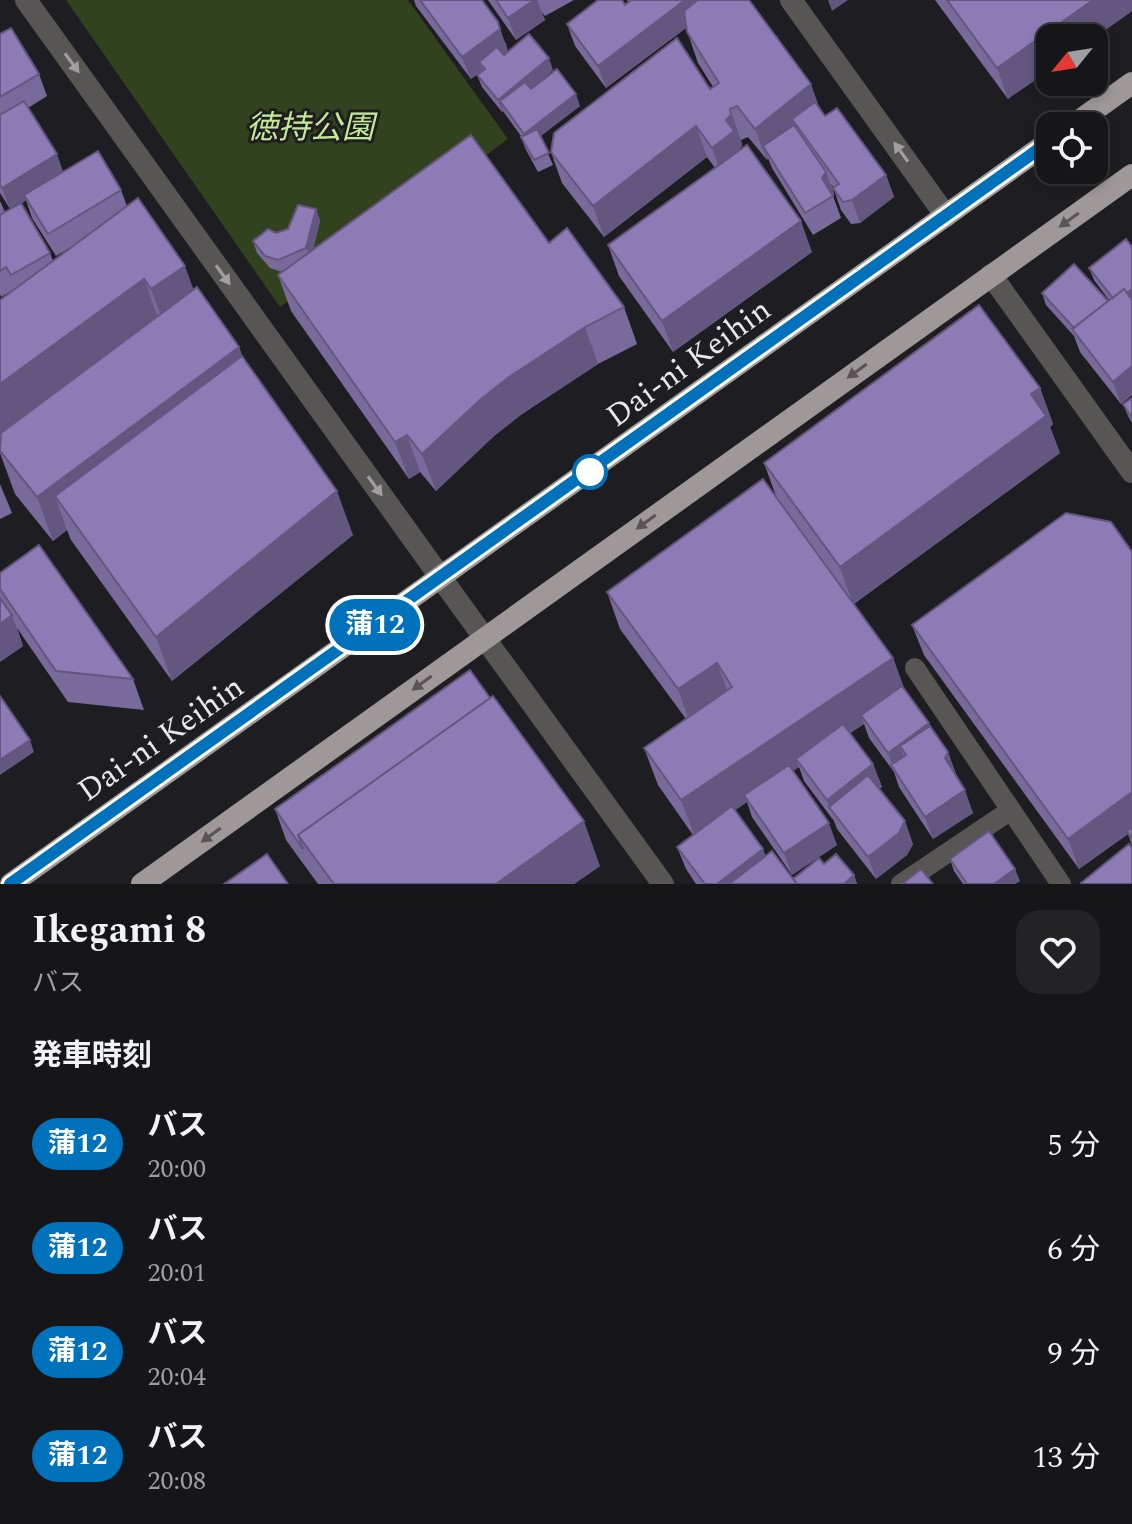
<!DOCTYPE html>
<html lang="ja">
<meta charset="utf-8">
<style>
:root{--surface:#161619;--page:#232326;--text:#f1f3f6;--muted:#9e9fa2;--line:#353538}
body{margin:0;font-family:Spectral,"Noto Sans JP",serif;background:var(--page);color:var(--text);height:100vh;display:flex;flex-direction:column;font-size:30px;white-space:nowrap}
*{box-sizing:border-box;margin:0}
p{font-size:26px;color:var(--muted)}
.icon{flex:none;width:44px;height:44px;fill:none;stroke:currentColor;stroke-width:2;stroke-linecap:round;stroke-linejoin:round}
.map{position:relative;height:884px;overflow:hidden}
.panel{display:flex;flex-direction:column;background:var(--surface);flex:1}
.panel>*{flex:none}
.badge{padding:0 16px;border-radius:26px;font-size:28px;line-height:52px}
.needle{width:52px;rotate:240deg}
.controls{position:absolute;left:1036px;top:24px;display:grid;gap:16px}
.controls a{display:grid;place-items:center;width:72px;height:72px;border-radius:16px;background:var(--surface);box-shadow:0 4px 12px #0003,0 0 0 2px var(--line);font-size:40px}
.map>.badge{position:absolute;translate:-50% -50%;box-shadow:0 0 0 4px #fff}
h2{padding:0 32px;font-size:30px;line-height:72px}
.round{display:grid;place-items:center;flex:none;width:84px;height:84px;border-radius:24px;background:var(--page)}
.head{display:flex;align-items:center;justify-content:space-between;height:136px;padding:0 32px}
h1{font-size:38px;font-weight:700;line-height:60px}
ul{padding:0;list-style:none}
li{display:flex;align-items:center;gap:24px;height:104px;padding:0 32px}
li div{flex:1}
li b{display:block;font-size:30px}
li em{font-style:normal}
li .badge{min-width:88px;font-weight:700;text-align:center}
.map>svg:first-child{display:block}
.green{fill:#32411e}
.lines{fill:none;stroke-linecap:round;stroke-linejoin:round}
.service{stroke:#585555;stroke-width:20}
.minor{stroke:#585555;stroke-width:22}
.tertiary{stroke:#585555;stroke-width:22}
.trunk{stroke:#9f9898;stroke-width:22}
.wall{fill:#796a9c;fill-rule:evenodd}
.shaded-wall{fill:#63567f}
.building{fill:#8d7bb5;stroke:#63567f;stroke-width:2}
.oneway{fill:#a09ea0}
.oneway2{fill:#585457}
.line-casing{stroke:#fff;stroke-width:18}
.line{stroke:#0072bc;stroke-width:12}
.stop-dot{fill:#fff;stroke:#0072bc;stroke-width:4}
.labels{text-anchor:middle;stroke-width:6;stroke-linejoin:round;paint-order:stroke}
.park-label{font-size:32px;font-style:italic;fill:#c3e994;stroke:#1e1d21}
.street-label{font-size:32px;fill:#e9e8eb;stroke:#1e1d21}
</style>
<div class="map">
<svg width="1132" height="884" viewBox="0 0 1132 884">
<rect width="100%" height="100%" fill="#1e1d21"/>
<path class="green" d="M 66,0 L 408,0 L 508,139 L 280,307 Z"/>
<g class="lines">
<path class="service" d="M 915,668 L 1061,884
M 901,884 L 1011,810"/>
<path class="minor" d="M 26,0 L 441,578
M 791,0 L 946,216
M 991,275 L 1132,472"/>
<path class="tertiary" d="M 441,578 L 663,884"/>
<path class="trunk" d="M 1072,126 L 1132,83
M 11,884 L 1050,141
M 142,884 L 1132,175"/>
</g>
<path class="wall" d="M 414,0 L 482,0 L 506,44 L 508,52 L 553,70 L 531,89 L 580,106 L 540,136 L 553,165 L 538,172 L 525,148 L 521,136 L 503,111 L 502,112 L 482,87 L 477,75 L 483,70 L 471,79 L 416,6 Z
M 488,0 L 574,0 L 545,16 L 541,11 L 545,20 L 516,40 Z
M 627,0 L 749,0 L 825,116 L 886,175 L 894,197 L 860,223 L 851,224 L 841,210 L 833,187 L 831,184 L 834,194 L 833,196 L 841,218 L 813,235 L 772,168 L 768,158 L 767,160 L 748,137 L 741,140 L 742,146 L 740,148 L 741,150 L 812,252 L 673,352 L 619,276 L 608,245 L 715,168 L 707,157 L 604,237 L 562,183 L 551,152 L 713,87 L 698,63 L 686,28 L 606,88 L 575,46 L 567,24 L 625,5 L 628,2 Z
M 935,0 L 1132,0 L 1132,11 L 1094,38 L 1050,38 L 1008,99 Z
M 0,34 L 39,74 L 47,96 L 28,108 L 63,172 L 121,190 L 127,206 L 239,347 L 242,356 L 353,535 L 172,681 L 71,540 L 67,530 L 53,541 L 15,494 L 0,453 L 1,300 L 15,289 L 1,297 L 0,294 L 0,201 L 5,212 L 10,209 L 0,193 ZM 26,200 L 32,218 L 56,256 L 78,243 L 53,261 L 50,253 L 21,204 Z
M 316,209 L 320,221 L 313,249 L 549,243 L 624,307 L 637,344 L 598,364 L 522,414 L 494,436 L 436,491 L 420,472 L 409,479 L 291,311 L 278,275 L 282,272 L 270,268 L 257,253 L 253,241 L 288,229 Z
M 1132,247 L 1132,395 L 1121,404 L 1080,352 L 1074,336 L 1046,305 L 1042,293 L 1108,301 L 1109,300 L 1094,280 L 1089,268 Z
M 1040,388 L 1053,424 L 1050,427 L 1060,453 L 854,604 L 893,658 L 904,688 L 948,752 L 956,775 L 973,813 L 933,839 L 899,787 L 894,772 L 869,738 L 864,724 L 850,733 L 873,764 L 882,787 L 879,789 L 913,844 L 907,855 L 876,879 L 837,829 L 834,821 L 804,781 L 799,767 L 793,771 L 837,845 L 792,875 L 752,817 L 747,802 L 735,810 L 766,856 L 793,879 L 824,864 L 854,875 L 857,884 L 696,884 L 686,869 L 677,847 L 693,835 L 658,785 L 644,748 L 686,719 L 620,629 L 607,592 L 776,496 L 764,463 Z
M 1132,398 L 1132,423 L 1128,416 L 1123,404 Z
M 0,484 L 12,513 L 0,519 Z
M 1132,552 L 1132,846 L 1128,834 L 1079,869 L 924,655 L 912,625 Z
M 0,573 L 133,679 L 144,710 L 68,702 L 17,628 L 23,646 L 0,662 Z
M 275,809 L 600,866 L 574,884 L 318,884 L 286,840 Z
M 950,859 L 1020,881 L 1015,884 L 963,884 L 954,871 Z"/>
<path class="shaded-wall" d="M 534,0 L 537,0 L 545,20 L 516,40 L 508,18 Z
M 685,0 L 704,0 L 708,11 L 606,88 L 598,66 Z
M 828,0 L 848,0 L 832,11 Z
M 1093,0 L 1132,0 L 1132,11 L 1094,38 L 1050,38 L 1050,70 L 1008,99 L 997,68 Z
M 498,22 L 508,52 L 485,69 L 479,62 L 483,70 L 471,79 L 462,57 Z
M 549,58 L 553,70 L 506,109 L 500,101 L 503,111 L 502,112 L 498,100 Z
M 811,84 L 822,115 L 792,119 L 798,134 L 763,146 L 768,158 L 767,160 L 755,129 Z
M 576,94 L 580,106 L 528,146 L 524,134 Z
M 730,109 L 741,140 L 742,146 L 740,148 L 745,161 L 723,178 L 712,148 Z
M 696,126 L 707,157 L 604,237 L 593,206 Z
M 57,154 L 65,177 L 24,195 L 26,200 L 10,210 L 2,188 Z
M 826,172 L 834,194 L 833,196 L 822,178 Z
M 886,175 L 894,197 L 860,223 L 852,200 Z
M 316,209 L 320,221 L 311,259 L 306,248 Z
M 801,221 L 812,252 L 673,352 L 662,321 Z
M 185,266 L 201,310 L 167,333 L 151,289 Z
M 144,279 L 160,323 L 0,440 L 0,384 Z
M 1132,289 L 1132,304 L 1115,301 Z
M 585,327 L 598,364 L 522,414 L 494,436 L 436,491 L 422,454 L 481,399 L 509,377 Z
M 239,347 L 255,391 L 55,496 L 67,530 L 53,541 L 37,497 Z
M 1132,366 L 1132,395 L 1121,404 L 1113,382 Z
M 1040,388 L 1053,424 L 1050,427 L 1060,453 L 853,604 L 840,567 Z
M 407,435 L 420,472 L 409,479 L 395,442 Z
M 337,491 L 353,535 L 172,681 L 156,637 Z
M 12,615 L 23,646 L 0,662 L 0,624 Z
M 893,658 L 906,695 L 861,715 L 864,724 L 801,766 L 796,759 L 799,767 L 748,801 L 744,795 L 747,802 L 695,837 L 681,800 Z
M 717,663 L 731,700 L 691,726 L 678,689 Z
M 929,723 L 937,745 L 900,746 L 907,767 L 893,768 L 888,753 Z
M 30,740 L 34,752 L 0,775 L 0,760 Z
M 948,752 L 956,774 L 953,780 L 945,758 Z
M 873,764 L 882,787 L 839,819 L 829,807 L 827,800 Z
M 965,790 L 973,813 L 933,839 L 925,817 Z
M 1132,792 L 1132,831 L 1127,831 L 1128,834 L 1079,869 L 1068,839 Z
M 584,821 L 600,866 L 574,884 L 496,884 Z
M 905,821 L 913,844 L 907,855 L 876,879 L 868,857 Z
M 829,823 L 837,845 L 792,875 L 784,853 Z
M 763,849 L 772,872 L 755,884 L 717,884 Z
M 1015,869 L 1020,881 L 1015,884 L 994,884 Z
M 854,875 L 857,884 L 844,884 Z"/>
<path class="building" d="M 420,0 L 482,0 L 498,22 L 500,29 L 462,57 Z
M 496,0 L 534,0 L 508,18 Z
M 598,0 L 622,0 L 625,5 L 631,0 L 685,0 L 598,66 L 567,24 Z
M 698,0 L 749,0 L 811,84 L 755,129 L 737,106 L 730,109 L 731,115 L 726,120 L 734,131 L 712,148 L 696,126 L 593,206 L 551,152 L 554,133 L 677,38 L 710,89 L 719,83 L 687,32 L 684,11 Z
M 947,0 L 1093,0 L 997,68 Z
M 11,28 L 39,74 L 0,97 L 0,34 Z
M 529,34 L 549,58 L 498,100 L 477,75 L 485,69 L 479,62 L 497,47 L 504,55 Z
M 557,69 L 576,94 L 524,134 L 500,101 L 525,82 L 531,89 Z
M 24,101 L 57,154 L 2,188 L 0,185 L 0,115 Z
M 815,102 L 825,116 L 837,108 L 886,175 L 852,200 L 843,202 L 833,188 L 839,184 L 792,119 Z
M 794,125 L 826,172 L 822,178 L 833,196 L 805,213 L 763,146 Z
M 537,129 L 549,153 L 534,160 L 521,137 Z
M 471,135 L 549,243 L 567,228 L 624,307 L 585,327 L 509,377 L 481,399 L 422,454 L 407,435 L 395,442 L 278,275 Z
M 747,145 L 801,221 L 662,321 L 608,245 Z
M 98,151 L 121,190 L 48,234 L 24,195 Z
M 138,198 L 185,266 L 151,289 L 144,279 L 0,384 L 0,300 Z
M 21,203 L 50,253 L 11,275 L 6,267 L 0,271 L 0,215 Z
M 298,205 L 316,209 L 306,248 L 278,260 L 265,256 L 253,241 L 268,229 L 276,233 L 288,229 Z
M 1126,239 L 1132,247 L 1132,289 L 1127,293 L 1124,289 L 1113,298 L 1089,268 Z
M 1074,264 L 1108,301 L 1074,328 L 1042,293 Z
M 197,287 L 239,347 L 37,497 L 0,451 L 1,433 Z
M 1124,289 L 1132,300 L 1132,366 L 1113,382 L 1072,329 Z
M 979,305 L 1040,388 L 1031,394 L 1046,416 L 840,567 L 764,463 Z
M 242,356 L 337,491 L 156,637 L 55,496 Z
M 1132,398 L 1132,418 L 1123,404 Z
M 763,479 L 893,658 L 681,800 L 644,748 L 732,687 L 717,663 L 678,689 L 607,592 Z
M 1066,513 L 1111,522 L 1132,552 L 1132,792 L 1068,839 L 912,625 Z
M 39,545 L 133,679 L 56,671 L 0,589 L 0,573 Z
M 0,598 L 12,615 L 0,624 Z
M 470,670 L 490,698 L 298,835 L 303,849 L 275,809 Z
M 902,686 L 929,723 L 888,753 L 861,715 Z
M 0,696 L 30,740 L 0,760 Z
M 493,696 L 584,821 L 496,884 L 334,884 L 298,835 Z
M 843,724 L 873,764 L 827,800 L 796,759 Z
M 930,726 L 948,752 L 945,758 L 965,790 L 925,817 L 891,765 L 906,755 L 900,746 Z
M 789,765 L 829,823 L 784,853 L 744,795 Z
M 868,775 L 905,821 L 899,833 L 868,857 L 829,807 Z
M 732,806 L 763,849 L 717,884 L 705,884 L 677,847 Z
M 1132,827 L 1132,839 L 1127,831 Z
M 989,831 L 1015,869 L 994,884 L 967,884 L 950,859 Z
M 1129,844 L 1132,848 L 1132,884 L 1082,884 L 1081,883 Z
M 772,851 L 797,884 L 729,884 Z
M 267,854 L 288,884 L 224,884 Z
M 836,854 L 854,875 L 844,884 L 797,884 L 793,879 L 819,858 L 824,864 Z
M 921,869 L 933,884 L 902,884 Z"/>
<defs><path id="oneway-solid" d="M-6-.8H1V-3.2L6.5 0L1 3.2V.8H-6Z" transform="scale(2)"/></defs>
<g class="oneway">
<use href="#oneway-solid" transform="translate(72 63) rotate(54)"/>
<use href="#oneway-solid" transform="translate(901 152) rotate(-126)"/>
<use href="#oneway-solid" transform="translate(223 275) rotate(54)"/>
<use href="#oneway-solid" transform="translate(375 486) rotate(54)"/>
</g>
<g class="oneway2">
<use href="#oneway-solid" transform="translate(1069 220) rotate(144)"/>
<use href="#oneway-solid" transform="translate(857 371) rotate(144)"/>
<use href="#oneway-solid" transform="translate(646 522) rotate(144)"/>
<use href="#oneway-solid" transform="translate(422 683) rotate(144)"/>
<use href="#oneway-solid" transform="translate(211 835) rotate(144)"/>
</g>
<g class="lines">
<defs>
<path id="line" d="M 10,884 L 1050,141"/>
</defs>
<use href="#line" class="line-casing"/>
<use href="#line" class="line"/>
</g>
<circle class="stop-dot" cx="590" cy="472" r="16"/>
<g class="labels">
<g class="park-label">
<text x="310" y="138">徳持公園</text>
</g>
<g class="street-label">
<text transform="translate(688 362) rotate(-36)" y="11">Dai-ni Keihin</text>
<text transform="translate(160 738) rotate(-35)" y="11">Dai-ni Keihin</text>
</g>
</g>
</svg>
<div class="controls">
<a><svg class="needle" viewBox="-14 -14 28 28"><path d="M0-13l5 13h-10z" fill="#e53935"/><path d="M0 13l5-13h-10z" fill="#9e9fa2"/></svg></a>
<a><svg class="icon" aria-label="locate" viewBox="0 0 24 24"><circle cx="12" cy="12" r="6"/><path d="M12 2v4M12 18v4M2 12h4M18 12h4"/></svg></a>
</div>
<b class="badge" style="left:375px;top:625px;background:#0072bc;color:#fff">蒲12</b>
</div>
<section class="panel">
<div class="head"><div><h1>Ikegami 8</h1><p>バス</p></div><a class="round"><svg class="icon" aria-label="heart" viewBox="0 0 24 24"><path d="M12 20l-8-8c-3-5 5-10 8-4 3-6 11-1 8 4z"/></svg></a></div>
<h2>発車時刻</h2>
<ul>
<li><span class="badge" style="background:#0072bc;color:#fff">蒲12</span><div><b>バス</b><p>20:00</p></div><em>5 分</em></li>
<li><span class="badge" style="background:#0072bc;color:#fff">蒲12</span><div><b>バス</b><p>20:01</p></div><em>6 分</em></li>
<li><span class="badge" style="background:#0072bc;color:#fff">蒲12</span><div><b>バス</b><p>20:04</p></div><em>9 分</em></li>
<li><span class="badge" style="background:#0072bc;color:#fff">蒲12</span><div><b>バス</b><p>20:08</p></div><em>13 分</em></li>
</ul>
</section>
